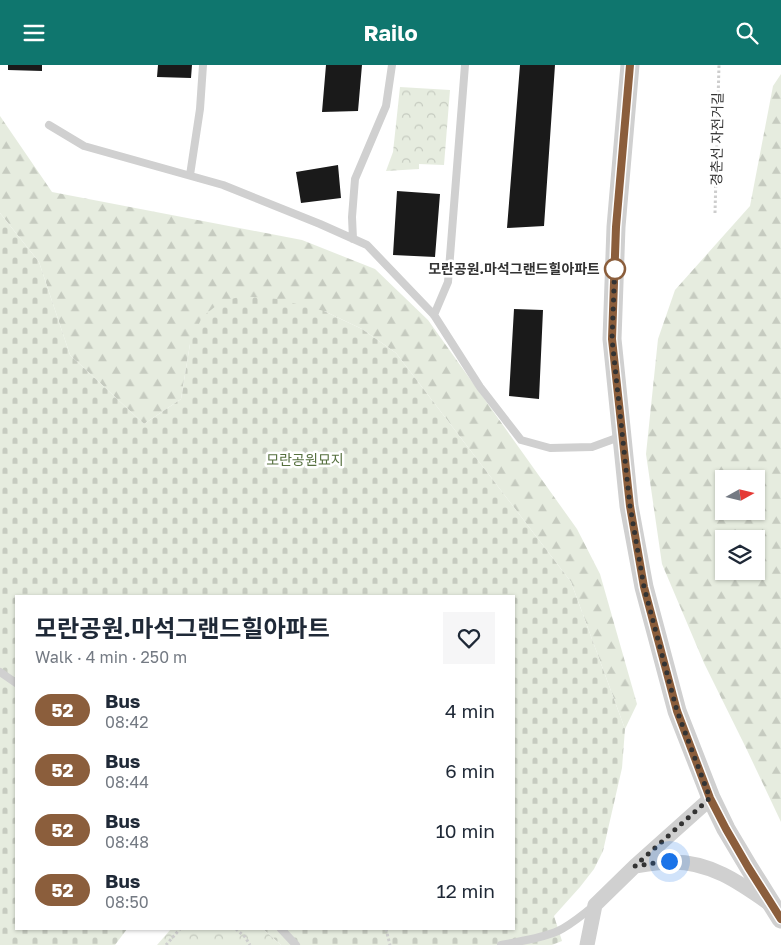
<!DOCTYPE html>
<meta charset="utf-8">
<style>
:root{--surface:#fff;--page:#f6f6f7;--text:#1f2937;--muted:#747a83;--accent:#0f766e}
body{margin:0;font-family:"Golos Text","Noto Sans KR",sans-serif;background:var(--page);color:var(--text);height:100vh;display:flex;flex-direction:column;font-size:19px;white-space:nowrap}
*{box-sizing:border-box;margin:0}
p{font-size:16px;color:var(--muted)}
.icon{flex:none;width:28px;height:28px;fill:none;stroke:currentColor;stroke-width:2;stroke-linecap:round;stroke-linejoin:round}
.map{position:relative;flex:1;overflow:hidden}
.drawer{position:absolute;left:15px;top:530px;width:500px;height:335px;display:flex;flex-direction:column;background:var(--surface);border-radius:0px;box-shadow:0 1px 4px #0004}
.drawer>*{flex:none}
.badge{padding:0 10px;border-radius:16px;font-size:18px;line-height:32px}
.needle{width:32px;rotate:82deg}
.controls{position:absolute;left:715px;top:405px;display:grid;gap:10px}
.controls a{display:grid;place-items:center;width:50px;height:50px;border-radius:0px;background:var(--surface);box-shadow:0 1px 4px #0004;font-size:25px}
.you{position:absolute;width:25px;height:25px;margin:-12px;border:4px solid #fff;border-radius:50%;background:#1a73e8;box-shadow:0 0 0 8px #1a73e833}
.map>.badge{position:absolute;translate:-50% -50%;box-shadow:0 0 0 2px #fff}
.round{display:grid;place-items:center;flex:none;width:52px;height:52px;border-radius:0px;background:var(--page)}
.overview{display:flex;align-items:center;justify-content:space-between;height:85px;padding:0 20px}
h1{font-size:24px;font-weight:700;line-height:38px}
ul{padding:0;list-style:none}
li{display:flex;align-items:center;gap:15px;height:60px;padding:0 20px}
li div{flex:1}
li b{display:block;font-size:19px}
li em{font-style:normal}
li .badge{min-width:55px;font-weight:700;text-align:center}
header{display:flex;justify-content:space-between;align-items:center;height:65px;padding:0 20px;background:var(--accent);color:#fff;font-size:22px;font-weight:700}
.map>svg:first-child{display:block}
.forest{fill:url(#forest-firs);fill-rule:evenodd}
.cemetery{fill:url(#cemetery-stones)}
.park{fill:url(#park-crowns)}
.building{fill:#1a1a1a}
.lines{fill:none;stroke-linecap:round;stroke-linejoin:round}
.path{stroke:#cdcdcd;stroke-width:3;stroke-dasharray:2.5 2.5;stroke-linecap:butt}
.service{stroke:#d0d0d0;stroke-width:8}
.minor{stroke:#d0d0d0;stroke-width:15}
.tertiary{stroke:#d0d0d0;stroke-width:19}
.line-casing{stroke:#fff;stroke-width:11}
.line{stroke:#8b5e3c;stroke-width:8}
.walk{stroke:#333;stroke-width:5;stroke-dasharray:0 9}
.stop-dot{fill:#fff;stroke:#8b5e3c;stroke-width:2.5}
.labels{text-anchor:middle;stroke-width:5;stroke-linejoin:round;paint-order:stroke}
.street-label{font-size:14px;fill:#333;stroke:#fff}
.stop-label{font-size:14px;font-weight:bold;fill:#333;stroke:#fff;text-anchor:end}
.park-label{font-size:14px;fill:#56703f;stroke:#fff}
</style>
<header><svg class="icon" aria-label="menu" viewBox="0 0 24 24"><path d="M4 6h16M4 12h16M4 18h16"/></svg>Railo<svg class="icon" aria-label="search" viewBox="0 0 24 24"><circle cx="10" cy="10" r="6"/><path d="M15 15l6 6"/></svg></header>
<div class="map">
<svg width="781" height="880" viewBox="0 0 781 880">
<defs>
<pattern id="forest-firs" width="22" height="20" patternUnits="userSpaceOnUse" patternTransform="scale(1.25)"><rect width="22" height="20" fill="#e6ecdf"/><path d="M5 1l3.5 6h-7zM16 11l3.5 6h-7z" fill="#c6cbc0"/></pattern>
<pattern id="cemetery-stones" width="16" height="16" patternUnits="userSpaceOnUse" patternTransform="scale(1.25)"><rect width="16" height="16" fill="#e6ecdf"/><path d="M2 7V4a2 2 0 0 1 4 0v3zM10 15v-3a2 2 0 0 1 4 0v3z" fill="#c6cbc0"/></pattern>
<pattern id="park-crowns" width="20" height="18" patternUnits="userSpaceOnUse" patternTransform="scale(1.25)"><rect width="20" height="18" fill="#e6ecdf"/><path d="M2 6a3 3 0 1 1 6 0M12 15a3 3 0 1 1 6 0" fill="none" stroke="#c6cbc0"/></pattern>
</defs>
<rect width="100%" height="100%" fill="#fff"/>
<path class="forest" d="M 781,9 L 781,757 L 747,685 L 704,598 L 662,499 L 646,389 L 658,274 L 675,225 L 750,141 L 773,21 ZM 724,414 L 756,414 L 756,446 L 724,446 ZM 724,474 L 756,474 L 756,506 L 724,506 Z
M 0,51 L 52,127 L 302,175 L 375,204 L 428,255 L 577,464 L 600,509 L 637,639 L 625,664 L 571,517 L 396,288 L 362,264 L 324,246 L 190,279 L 181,334 L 144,359 L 70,290 L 39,197 L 0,148 Z"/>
<path class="cemetery" d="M 0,148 L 39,197 L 70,290 L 144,359 L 181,334 L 190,279 L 202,252 L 221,237 L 242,231 L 277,234 L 324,246 L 362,264 L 396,288 L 571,517 L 625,664 L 622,703 L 603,786 L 594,804 L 580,822 L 554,851 L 562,876 L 552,880 L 281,880 L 263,864 L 514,864 L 514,531 L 16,531 L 16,864 L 127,864 L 115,880 L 0,880 Z"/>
<path class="park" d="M 400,22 L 450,25 L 444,100 L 419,99 L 419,104 L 386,106 L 393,87 Z
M 171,864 L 263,864 L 281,880 L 157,880 Z"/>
<path class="building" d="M 8,0 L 42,0 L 42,6 L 8,5 Z
M 158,0 L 192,0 L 191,13 L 157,12 Z
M 326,0 L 362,0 L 358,46 L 322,47 Z
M 520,0 L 555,0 L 544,161 L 507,163 Z
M 338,100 L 341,133 L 301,138 L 296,107 Z
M 397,126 L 440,129 L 435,192 L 393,190 Z
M 514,244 L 543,245 L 539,334 L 509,331 Z"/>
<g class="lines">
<path class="path" d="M 715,148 L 719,0
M 236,864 L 245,872 L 250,880
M 386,864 L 390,880
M 166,880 L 180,864"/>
<path class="service" d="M 49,60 L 84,81 L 223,120 L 320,159 L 367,180 L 434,250 L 480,322 L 521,375 L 550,383 L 592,382 L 622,371
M 190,110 L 200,44 L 203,0
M 353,174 L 352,152 L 355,114 L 386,41 L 392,0
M 434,250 L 448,217 L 465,0
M 0,607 L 16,618
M 281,864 L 296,880
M 501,880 C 520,876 540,874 558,866 C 571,860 582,850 594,841"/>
<path class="minor" d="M 635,801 C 647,799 659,797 670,797 C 709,796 739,817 770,839
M 587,880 L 595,840 L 635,801 L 711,733"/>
<path class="tertiary" d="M 630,0 L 616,162 L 612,274 L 629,441 L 644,522 L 677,646 L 711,733 L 726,764 L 748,801 L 781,854"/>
</g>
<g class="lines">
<defs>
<path id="line" d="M 630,0 L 616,162 L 612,274 L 630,441 L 644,522 L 677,646 L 710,733 L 726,764 L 748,802 L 781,854"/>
</defs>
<use href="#line" class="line-casing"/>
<use href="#line" class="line"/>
<path class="walk" d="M 615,204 L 615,197 L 612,274 L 630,441 L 644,522 L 677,646 L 710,733 L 635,801 L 669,796"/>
</g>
<circle class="stop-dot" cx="615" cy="204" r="10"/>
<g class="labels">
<g class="street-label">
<text transform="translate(717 74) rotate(-89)" y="5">경춘선 자전거길</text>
</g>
<g class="stop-label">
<text x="600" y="209">모란공원.마석그랜드힐아파트</text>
</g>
<g class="park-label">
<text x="305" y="400">모란공원묘지</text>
</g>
</g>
</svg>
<div class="controls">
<a><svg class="needle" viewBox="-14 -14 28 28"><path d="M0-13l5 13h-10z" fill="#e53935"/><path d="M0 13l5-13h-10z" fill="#747a83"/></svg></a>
<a><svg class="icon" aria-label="layers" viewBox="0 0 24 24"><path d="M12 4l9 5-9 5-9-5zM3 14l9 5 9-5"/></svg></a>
</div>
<div class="you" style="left:669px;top:796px"></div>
<section class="drawer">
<div class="overview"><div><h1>모란공원.마석그랜드힐아파트</h1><p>Walk · 4 min · 250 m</p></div><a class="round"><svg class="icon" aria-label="heart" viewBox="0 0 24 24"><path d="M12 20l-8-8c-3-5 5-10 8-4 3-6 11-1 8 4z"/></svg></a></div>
<ul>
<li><span class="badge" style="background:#8b5e3c;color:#fff">52</span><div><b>Bus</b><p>08:42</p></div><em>4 min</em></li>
<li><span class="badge" style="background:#8b5e3c;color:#fff">52</span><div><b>Bus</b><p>08:44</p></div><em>6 min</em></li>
<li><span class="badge" style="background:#8b5e3c;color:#fff">52</span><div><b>Bus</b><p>08:48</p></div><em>10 min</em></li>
<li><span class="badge" style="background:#8b5e3c;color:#fff">52</span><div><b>Bus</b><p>08:50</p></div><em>12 min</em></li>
</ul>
</section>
</div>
